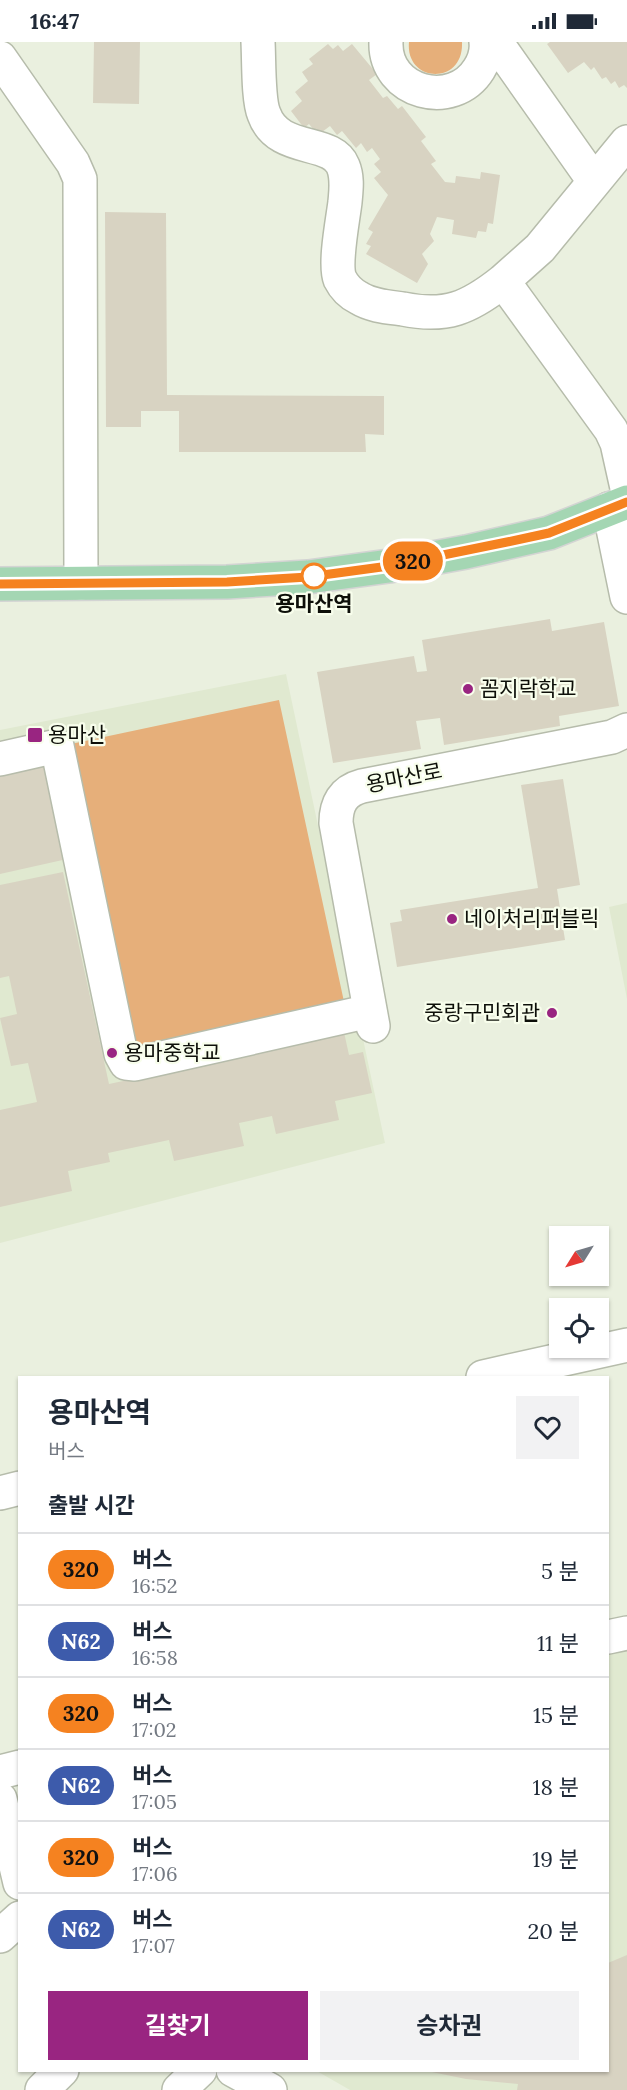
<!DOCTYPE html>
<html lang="ko">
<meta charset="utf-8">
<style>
:root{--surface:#fff;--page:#f2f2f3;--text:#1f2937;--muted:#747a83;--line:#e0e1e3;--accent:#992581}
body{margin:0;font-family:Lora,"Noto Sans KR",serif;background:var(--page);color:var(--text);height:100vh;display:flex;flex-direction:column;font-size:22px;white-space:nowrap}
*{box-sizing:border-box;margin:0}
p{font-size:20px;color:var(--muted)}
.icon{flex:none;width:33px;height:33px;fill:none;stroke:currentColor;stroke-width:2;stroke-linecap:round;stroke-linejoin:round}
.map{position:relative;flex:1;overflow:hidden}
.drawer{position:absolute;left:18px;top:1334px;width:591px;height:696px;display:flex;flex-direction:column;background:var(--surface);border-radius:0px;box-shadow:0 2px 4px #0004}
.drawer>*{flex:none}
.badge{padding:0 12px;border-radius:20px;font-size:21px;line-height:39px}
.needle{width:39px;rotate:233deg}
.tools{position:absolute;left:549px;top:1184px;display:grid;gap:12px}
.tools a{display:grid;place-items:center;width:60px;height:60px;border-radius:0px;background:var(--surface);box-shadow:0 2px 4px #0004;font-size:30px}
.map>.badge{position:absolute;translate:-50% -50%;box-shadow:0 0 0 3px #fff}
h2{padding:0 30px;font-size:22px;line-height:54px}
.round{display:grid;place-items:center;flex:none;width:63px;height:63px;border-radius:0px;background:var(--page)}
.summary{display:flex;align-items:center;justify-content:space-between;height:102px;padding:0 30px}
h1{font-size:28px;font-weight:700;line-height:45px}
.button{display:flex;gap:12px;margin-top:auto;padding:12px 30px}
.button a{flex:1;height:69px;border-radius:0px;background:var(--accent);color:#fff;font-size:24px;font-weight:700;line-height:69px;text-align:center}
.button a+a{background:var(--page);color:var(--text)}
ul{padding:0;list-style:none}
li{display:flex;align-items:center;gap:18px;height:72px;padding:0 30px;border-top:2px solid var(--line)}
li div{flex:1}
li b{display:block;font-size:22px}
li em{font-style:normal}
li .badge{min-width:66px;font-weight:700;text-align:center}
.status{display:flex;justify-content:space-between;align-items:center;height:42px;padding:0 30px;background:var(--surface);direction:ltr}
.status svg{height:16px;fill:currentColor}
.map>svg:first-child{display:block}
.built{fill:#e0e9d0}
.green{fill:#e6af7a}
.building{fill:#d8d3c2}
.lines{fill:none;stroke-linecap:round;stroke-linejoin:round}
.minor-casing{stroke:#b6bcab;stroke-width:36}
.major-casing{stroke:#d3d4d3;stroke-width:36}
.minor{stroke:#fff;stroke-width:33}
.major{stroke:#a4d6b3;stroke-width:33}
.line-casing{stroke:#fff;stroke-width:14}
.line{stroke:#f58220;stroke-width:9}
.stop-dot{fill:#fff;stroke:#f58220;stroke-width:3}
.poi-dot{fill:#992581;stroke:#f8feec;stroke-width:2}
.labels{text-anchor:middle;stroke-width:4.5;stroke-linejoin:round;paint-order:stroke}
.stop-label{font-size:21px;font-weight:bold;fill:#0d0f09;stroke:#f8feec}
.poi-label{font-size:21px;fill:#0d0f09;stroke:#f8feec;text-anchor:start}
.street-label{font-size:21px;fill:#0d0f09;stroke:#f8feec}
</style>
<div class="status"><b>16:47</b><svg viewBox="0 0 49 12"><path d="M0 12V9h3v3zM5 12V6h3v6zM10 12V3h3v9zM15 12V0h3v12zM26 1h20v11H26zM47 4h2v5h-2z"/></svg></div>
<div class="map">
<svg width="627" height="2048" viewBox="0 0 627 2048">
<rect width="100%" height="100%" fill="#eaf0df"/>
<path class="built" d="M 286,632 L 385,1101 L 0,1201 L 0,688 Z
M 627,861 L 627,957 L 609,865 Z
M 627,1607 L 627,2048 L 350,2048 L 315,2028 L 608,2028 L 608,1611 Z"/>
<path class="green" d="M 409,0 L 462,0 C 464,44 405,41 409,0 Z
M 279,658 L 346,969 L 137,1013 L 71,702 Z"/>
<path class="building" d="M 94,0 L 140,0 L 139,62 L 93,61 Z
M 550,0 L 627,0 L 627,46 L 624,43 L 619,46 L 615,39 L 611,42 L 606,35 L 602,37 L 594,25 L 591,28 L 584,20 L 568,31 L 547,2 Z
M 328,2 L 333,7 L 338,3 L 343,9 L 352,2 L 377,32 L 369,38 L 383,56 L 387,54 L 398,67 L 402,64 L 426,95 L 421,99 L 436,119 L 431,122 L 445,140 L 455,141 L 456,134 L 480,137 L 481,130 L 500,133 L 493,182 L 488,181 L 486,190 L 478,189 L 476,196 L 452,192 L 454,178 L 437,175 L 430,192 L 434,199 L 422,212 L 428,222 L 417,241 L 366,212 L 371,204 L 366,202 L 373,190 L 368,187 L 388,153 L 374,136 L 381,130 L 374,122 L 380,117 L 372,106 L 367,110 L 361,101 L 356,106 L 342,89 L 337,93 L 330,84 L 318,93 L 309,82 L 304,86 L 291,69 L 302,59 L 295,50 L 308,39 L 302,30 L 313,22 L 309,17 Z
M 105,170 L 166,171 L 167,353 L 384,354 L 384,393 L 365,392 L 366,410 L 179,410 L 179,369 L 141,369 L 141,385 L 106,385 Z
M 550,577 L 552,589 L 604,580 L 619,664 L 559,674 L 560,684 L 444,703 L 440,676 L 416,679 L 421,707 L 333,721 L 317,630 L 414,614 L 417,630 L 427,629 L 422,598 Z
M 53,717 L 76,815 L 0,832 L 0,729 Z
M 563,737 L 580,843 L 557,847 L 565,898 L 397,925 L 390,881 L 402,879 L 400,868 L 538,846 L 521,743 Z
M 63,830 L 109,1042 L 323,997 L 321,986 L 342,981 L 349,1013 L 363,1010 L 372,1051 L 335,1059 L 339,1078 L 276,1092 L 272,1074 L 239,1081 L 244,1104 L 174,1119 L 169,1098 L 108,1111 L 110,1120 L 68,1129 L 72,1149 L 0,1165 L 0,1068 L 37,1060 L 28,1021 L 11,1024 L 0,976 L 17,972 L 9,934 L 0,936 L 0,843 Z
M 627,1913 L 627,2048 L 517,2048 L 518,2042 L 466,2037 L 427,2029 L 608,2028 L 608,1921 Z"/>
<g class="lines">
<defs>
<path id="minor" d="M 258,0 C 259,18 258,58 264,72 C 278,112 332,96 343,124 C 348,136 346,148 345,160 C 343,177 334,222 340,237 C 344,245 351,252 359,256 C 372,264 388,265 403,267 C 446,276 469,266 503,239
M 386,0 C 384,51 453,69 479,27 C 484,19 487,9 486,0
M 496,0 L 594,139
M 0,16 L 73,121 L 80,137 L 81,541
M 627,100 L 540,206 L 503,239 L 611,388 L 617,401 L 627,446
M 609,467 L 627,555
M 0,717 L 57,704 L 121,1012 L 126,1021 L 135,1022 L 370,969
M 373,984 L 336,781 C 336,762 343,749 362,744 L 612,695 L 627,688
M 483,1335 L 627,1303
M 0,1451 L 20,1446
M 608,1595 L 627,1591
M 0,1730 L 20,1725
M 0,1757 L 20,1841
M 0,1894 L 20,1876
M 233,2028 L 270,2048
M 42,2048 L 62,2028
M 179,2048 L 200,2028"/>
<path id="major" d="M 0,542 L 227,540 L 308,535 L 389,524 L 466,510 L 549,491 L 627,460"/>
</defs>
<use href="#minor" class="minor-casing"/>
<use href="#major" class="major-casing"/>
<use href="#minor" class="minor"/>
<use href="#major" class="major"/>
</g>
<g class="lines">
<defs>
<path id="line" d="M 0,542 L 227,540 L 308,535 L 389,524 L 507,500 L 549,491 L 627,460"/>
</defs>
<use href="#line" class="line-casing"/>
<use href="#line" class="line"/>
</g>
<circle class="stop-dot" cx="314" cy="534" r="12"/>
<g class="poi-dot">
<circle cx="468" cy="647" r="6"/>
<rect x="27" y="685" width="16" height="16" rx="3"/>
<circle cx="452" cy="877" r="6"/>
<circle cx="552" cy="971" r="6"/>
<circle cx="112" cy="1011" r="6"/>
</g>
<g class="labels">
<g class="stop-label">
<text x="314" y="569">용마산역</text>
</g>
<g class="poi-label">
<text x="480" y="654">꼼지락학교</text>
<text x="48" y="700">용마산</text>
<text x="464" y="884">네이처리퍼블릭</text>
<text x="540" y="978" text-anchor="end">중랑구민회관</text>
<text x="124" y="1018">용마중학교</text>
</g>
<g class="street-label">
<text transform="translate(404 736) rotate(-11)" y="7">용마산로</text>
</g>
</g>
</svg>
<div class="tools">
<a><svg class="needle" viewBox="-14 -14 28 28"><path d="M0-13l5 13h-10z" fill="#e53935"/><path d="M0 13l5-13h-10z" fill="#747a83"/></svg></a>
<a><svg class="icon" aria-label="locate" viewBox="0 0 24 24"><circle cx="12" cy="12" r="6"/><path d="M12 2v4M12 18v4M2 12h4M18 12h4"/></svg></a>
</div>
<b class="badge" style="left:413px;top:519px;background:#f58220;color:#111">320</b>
<section class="drawer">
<div class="summary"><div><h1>용마산역</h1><p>버스</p></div><a class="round"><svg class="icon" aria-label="heart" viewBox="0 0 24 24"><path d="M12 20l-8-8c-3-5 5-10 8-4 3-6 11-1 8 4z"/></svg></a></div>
<h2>출발 시간</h2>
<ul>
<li><span class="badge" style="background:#f58220;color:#111">320</span><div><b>버스</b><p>16:52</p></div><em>5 분</em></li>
<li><span class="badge" style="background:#3d5bab;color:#fff">N62</span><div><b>버스</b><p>16:58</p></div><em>11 분</em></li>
<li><span class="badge" style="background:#f58220;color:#111">320</span><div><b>버스</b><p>17:02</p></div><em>15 분</em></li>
<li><span class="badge" style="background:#3d5bab;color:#fff">N62</span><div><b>버스</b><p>17:05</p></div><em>18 분</em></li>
<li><span class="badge" style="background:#f58220;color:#111">320</span><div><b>버스</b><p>17:06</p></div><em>19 분</em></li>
<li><span class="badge" style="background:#3d5bab;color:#fff">N62</span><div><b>버스</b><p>17:07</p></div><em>20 분</em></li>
</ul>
<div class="button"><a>길찾기</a><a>승차권</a></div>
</section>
</div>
